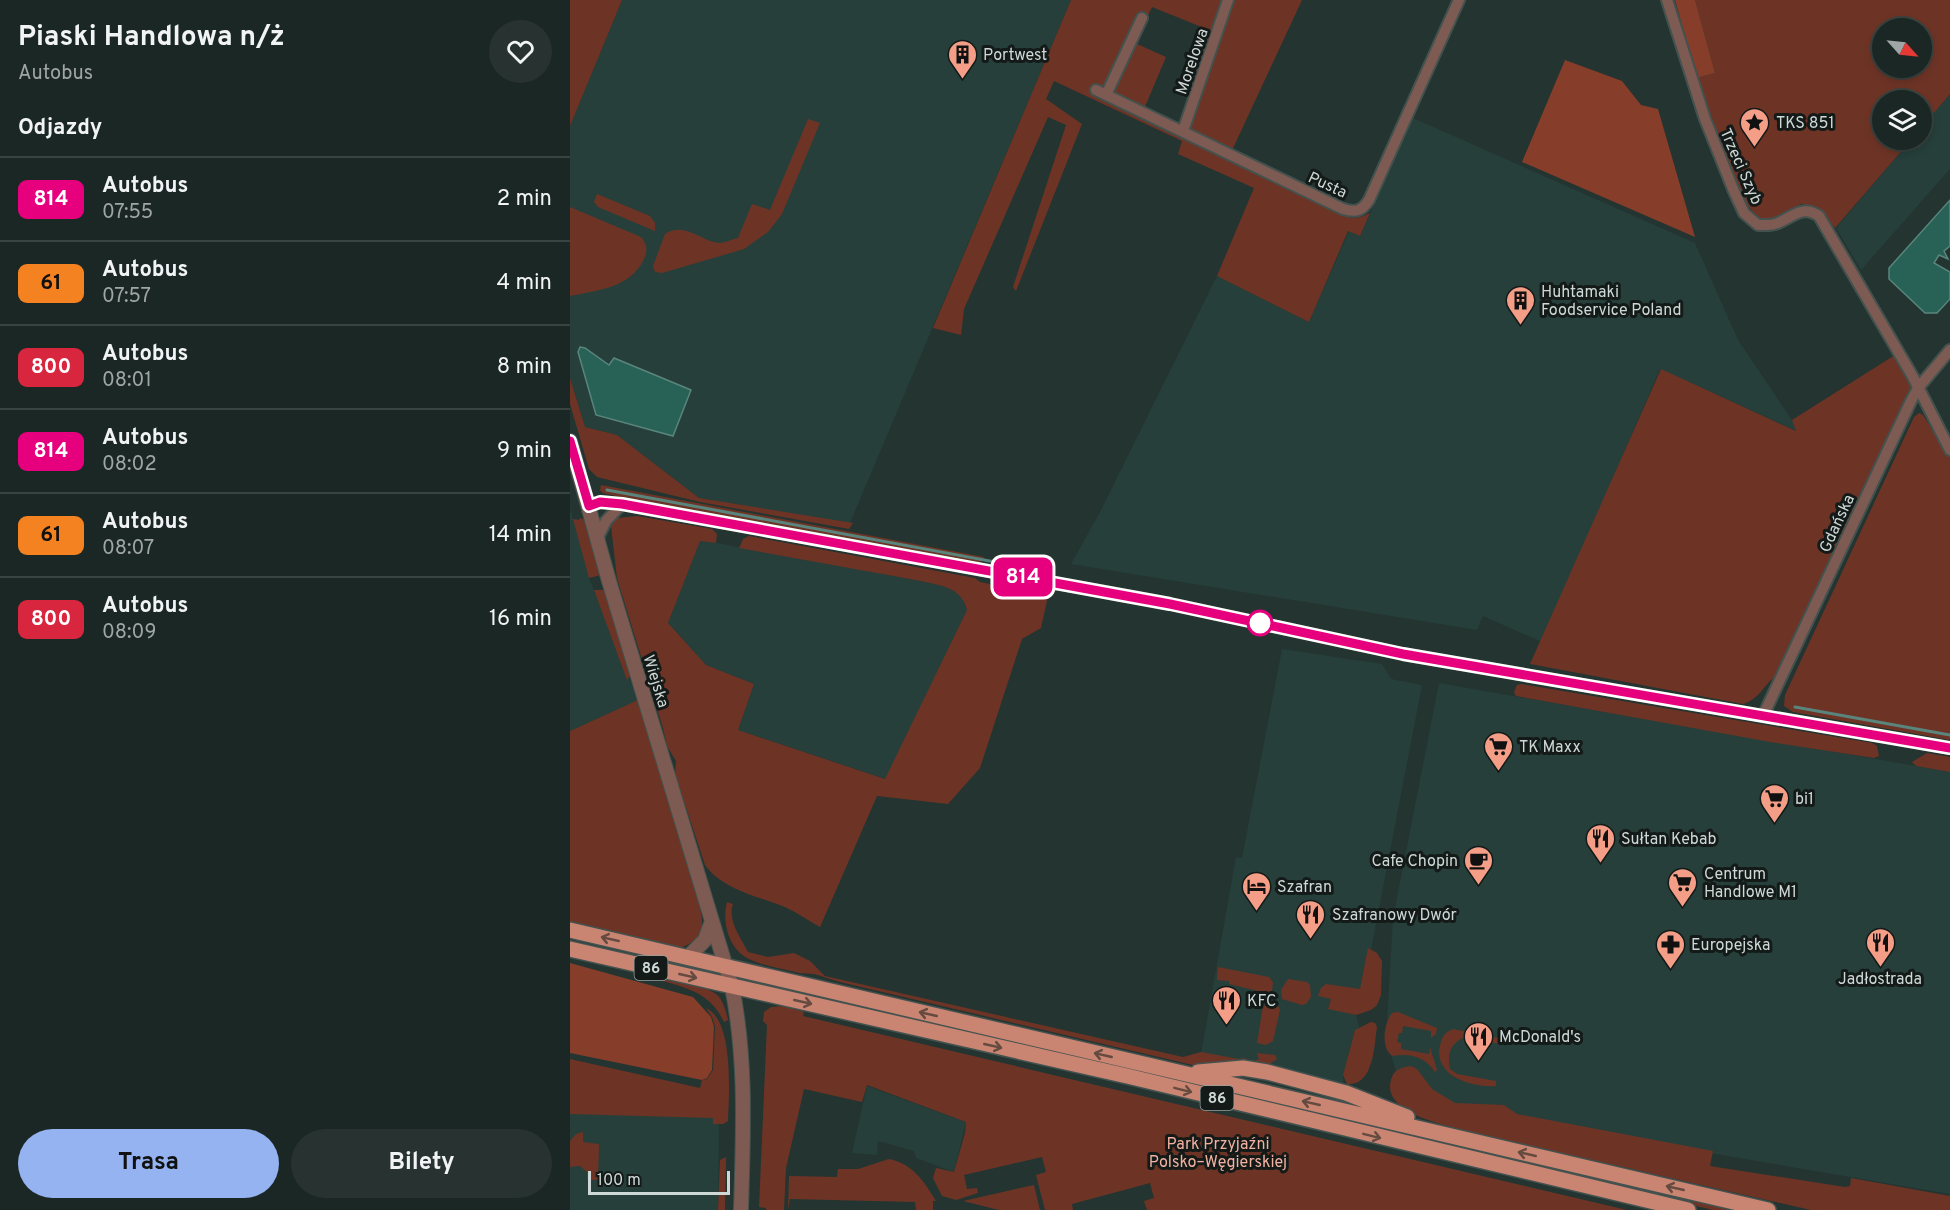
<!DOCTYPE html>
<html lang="pl">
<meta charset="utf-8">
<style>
:root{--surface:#1b2724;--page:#283331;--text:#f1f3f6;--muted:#a0a5a6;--line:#394441;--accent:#95b2f1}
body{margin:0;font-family:Overpass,sans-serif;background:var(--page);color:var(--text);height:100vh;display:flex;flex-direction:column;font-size:22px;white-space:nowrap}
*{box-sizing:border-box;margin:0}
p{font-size:20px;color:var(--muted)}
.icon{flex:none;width:33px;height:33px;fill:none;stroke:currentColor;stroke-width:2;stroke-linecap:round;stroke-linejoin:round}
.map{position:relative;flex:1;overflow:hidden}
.drawer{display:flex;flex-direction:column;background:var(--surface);width:570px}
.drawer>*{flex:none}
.badge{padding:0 12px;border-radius:9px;font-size:21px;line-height:39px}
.needle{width:39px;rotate:117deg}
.controls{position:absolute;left:1302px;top:18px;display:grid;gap:12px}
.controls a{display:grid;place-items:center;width:60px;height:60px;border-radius:50%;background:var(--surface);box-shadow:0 3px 9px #0003,0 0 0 2px var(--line);font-size:30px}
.scale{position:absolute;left:18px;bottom:15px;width:142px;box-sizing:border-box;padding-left:6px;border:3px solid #ced8d6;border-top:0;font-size:16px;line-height:21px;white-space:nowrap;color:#ced8d6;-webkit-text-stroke:4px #131a18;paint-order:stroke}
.map>.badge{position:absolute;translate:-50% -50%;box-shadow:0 0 0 3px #fff}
h2{padding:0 18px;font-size:22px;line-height:54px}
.round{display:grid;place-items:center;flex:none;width:63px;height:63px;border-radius:32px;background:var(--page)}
.headline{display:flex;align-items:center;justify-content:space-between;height:102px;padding:0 18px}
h1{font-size:28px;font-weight:700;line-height:45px}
.action{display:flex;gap:12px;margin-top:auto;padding:12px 18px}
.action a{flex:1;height:69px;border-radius:36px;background:var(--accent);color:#111;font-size:24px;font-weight:700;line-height:69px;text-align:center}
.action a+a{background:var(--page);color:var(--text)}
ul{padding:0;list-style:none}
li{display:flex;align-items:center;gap:18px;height:84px;padding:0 18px;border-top:2px solid var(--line)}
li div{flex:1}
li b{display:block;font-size:22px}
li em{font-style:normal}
li .badge{min-width:66px;font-weight:700;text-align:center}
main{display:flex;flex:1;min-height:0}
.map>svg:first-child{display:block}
.built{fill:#263f3a}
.green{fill:#6d3426;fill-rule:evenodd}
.forest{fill:#863d2a}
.water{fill:#286257;stroke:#5a857d;stroke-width:1.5}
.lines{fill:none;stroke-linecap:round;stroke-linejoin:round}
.stream{stroke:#5a857d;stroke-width:3}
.minor-casing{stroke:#43524e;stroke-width:14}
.tertiary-casing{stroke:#43524e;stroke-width:16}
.primary-casing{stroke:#43524e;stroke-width:18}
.minor{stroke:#7d5b52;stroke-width:10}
.tertiary{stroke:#7d5b52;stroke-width:14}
.primary{stroke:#c98472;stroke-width:15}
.oneway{stroke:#654a40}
.line-casing{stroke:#fff;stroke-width:14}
.line{stroke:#e6007e;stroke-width:9}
.stop-dot{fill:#fff;stroke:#e6007e;stroke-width:3}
.labels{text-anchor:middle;stroke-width:6;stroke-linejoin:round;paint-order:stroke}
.shield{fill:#131a18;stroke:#969f9d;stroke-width:1.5}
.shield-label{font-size:15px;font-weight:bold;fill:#ced8d6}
.poi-label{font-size:16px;fill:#ced8d6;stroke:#131a18;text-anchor:start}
.street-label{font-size:16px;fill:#ced8d6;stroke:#131a18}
.park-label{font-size:16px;fill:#f3b1a0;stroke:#131a18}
</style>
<main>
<section class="drawer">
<div class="headline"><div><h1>Piaski Handlowa n/ż</h1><p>Autobus</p></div><a class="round"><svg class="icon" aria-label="heart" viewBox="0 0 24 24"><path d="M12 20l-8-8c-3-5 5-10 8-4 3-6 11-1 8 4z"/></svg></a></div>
<h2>Odjazdy</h2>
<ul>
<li><span class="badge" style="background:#e6007e;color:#fff">814</span><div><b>Autobus</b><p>07:55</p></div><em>2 min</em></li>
<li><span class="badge" style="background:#f58220;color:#111">61</span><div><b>Autobus</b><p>07:57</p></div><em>4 min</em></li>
<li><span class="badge" style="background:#d7263d;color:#fff">800</span><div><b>Autobus</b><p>08:01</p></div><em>8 min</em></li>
<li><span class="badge" style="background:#e6007e;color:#fff">814</span><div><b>Autobus</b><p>08:02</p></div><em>9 min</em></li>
<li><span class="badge" style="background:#f58220;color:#111">61</span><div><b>Autobus</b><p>08:07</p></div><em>14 min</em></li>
<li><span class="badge" style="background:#d7263d;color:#fff">800</span><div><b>Autobus</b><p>08:09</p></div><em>16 min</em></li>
</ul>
<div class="action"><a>Trasa</a><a>Bilety</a></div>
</section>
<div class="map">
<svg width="1380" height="1210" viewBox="0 0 1380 1210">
<rect width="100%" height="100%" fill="#243430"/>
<path class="built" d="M 52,0 L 501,0 L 280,523 L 129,498 L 47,435 L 15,427 L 0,378 L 0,126 Z
M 1380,94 L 1380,169 L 1291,270 L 1266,228 L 1341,140 L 1352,140 L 1352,127 Z
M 843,118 L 1125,243 L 1168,340 L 1222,420 L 1227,431 L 1090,369 L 972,642 L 913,616 L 907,630 L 501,564 L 531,510 L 647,276 L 739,322 L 779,231 L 790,236 Z
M 0,509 L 3,519 L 15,521 L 30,574 L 19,578 L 68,700 L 0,731 Z
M 130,540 L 351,581 L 378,587 L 391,595 L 397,610 L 316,779 L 168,730 L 184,684 L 136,665 L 98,623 Z
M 712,649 L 812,664 L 821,679 L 852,685 L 791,1002 L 761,999 L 758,1008 L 786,1015 L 789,1027 L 784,1033 L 773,1075 L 774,1086 L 631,1054 L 666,857 L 672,858 Z
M 869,683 L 1380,772 L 1380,1194 L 835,1101 L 816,1039 L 823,918 Z
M 297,1086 L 396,1122 L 384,1172 L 346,1158 L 344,1151 L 308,1141 L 307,1155 L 282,1153 Z
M 0,1113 L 149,1117 L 148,1210 L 0,1210 Z"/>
<path class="green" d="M 0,0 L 52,0 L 0,126 Z
M 501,0 L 732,0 L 658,159 L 782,218 L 791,217 L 800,213 L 790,236 L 778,231 L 739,322 L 647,276 L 684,188 L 608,154 L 612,141 L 484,81 L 476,99 L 512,124 L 446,291 L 443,287 L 496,125 L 478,117 L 394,309 L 391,335 L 363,328 ZM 582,7 L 639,30 L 610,127 L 574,109 L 596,57 L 565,43 Z
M 1125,0 L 1380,0 L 1380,94 L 1352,127 L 1352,100 L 1312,100 L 1312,140 L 1341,140 L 1265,228 L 1246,207 L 1231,204 L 1206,218 L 1191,219 C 1153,187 1141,124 1127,78 L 1145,73 ZM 1312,28 L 1352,28 L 1352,68 L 1312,68 Z
M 238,119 L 250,123 L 212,214 L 198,232 L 174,249 L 92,273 L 85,272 L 83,266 L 95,234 C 113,221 131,241 149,243 C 155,243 162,239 168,238 L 182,204 L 200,210 Z
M 27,194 L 80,216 L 85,223 L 85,231 L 28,207 L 24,202 Z
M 0,207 L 71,237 C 77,244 78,250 74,259 C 60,288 29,290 0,296 Z
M 1325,355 L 1343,382 L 1270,543 L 1207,675 C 1193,685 1190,699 1173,704 L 960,664 L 1091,369 L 1226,431 L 1222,420 Z
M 0,378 L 15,427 L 47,435 L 129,498 L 283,523 L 279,529 L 130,502 L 27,477 L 19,469 L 0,404 Z
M 1349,413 L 1353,415 L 1380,458 L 1380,740 L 1223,712 L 1214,706 L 1215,695 L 1344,417 Z
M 31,485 L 414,557 L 409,564 L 96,508 L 33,493 L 30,490 Z
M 67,516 L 142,529 L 147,534 L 146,543 L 130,541 L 98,623 L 136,665 L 184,684 L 168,730 L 315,779 L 397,610 C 391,587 372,586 351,581 L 169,548 L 173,539 L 179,536 L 405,578 L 410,582 L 478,596 L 471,628 L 452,639 L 410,768 L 378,804 L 307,796 L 250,927 C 239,921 228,913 217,908 C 189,896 154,891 135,865 L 105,774 L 106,761 L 97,746 L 93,728 L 47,578 L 41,526 L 47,518 Z
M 10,518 L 17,521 L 31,575 L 19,578 L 3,519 L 9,520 Z
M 24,590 L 35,590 L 61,675 L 57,680 Z
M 951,684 L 1302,743 L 1307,746 L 1309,756 L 1304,758 L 1206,743 L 946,696 L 944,692 L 947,685 Z
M 68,700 L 127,894 C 133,922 140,938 107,949 L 0,922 L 0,731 Z
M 1357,753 L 1380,757 L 1380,772 L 1346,766 L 1342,762 Z
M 157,902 L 163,904 C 157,921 171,938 178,952 L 198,957 L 224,953 L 240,961 L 255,976 L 613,1057 L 631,1052 L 669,1059 L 675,1058 L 678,1064 L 689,1059 L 687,1053 L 705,1055 L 707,1059 L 696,1067 L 627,1066 L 270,982 C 262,980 255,977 248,975 C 242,973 235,974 229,973 C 213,969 193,966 179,959 C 158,949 152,921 157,902 Z
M 798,948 L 807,953 L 812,961 L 811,995 L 807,1005 L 801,1010 L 786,1015 L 758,1009 L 761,999 L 748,996 L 751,988 L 756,984 L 790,989 Z
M 648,967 L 699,977 L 703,982 L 702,991 L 697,996 L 696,993 L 659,984 L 659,981 L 647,980 Z
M 85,976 C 104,981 130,983 146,994 C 153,999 156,1012 158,1020 L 154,1022 C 139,990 114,988 83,978 Z
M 718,979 L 737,982 L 740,985 L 741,997 L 736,1004 L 732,1005 L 712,999 L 711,990 Z
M 697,1005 L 709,1007 L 710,1010 L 703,1041 L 696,1045 L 687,1043 L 693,1006 Z
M 214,1006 L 234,1012 L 233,1016 L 1057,1210 L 577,1210 L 574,1201 L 584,1198 L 580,1183 L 502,1204 L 503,1210 L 475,1210 L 466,1175 L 476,1172 L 472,1157 L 394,1175 L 397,1189 L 407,1188 L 408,1193 L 386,1200 L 372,1196 L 363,1178 L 366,1168 L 384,1172 L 395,1133 L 396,1122 L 297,1085 L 292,1102 L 234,1089 L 216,1168 L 214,1210 L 196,1210 L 196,1208 L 189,1207 L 197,1025 L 193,1021 L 194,1012 L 201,1007 Z
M 136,1008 C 164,1020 159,1094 158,1121 L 153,1124 L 143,1124 L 143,1118 L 0,1114 L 0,1059 L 130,1088 L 132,1080 L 137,1079 L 143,1070 L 145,1027 L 142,1017 Z
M 828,1012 L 867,1028 L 866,1034 L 861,1038 L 861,1031 L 833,1026 L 832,1033 L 829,1033 L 827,1042 L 831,1043 L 831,1049 L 859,1054 L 860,1047 L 867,1070 L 865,1072 C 855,1057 841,1053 823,1056 C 810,1050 814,1023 822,1013 Z
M 352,1022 L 412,1033 L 1171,1210 L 1143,1210 Z
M 801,1022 L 805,1023 L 807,1027 C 804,1046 804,1086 777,1084 L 773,1075 L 785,1030 Z
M 883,1029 L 940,1040 L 940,1043 L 937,1045 L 893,1038 C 880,1044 877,1055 880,1069 L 887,1074 L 926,1081 L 926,1086 C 901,1088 860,1075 871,1042 C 873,1035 876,1032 883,1029 Z
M 841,1066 L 847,1069 L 862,1089 L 885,1103 L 934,1105 L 947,1114 L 1143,1151 L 1140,1166 L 1275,1187 L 1280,1186 L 1281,1178 L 1380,1196 L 1380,1210 L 1241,1210 L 903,1133 C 881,1126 807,1114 822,1077 C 825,1069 833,1067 841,1066 Z
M 13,1132 L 13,1142 L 29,1144 L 28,1180 L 17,1180 L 17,1172 L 10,1166 L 0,1167 L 0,1141 L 6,1134 Z
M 156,1157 L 155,1210 L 148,1210 L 150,1160 Z
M 319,1159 C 343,1164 354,1181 366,1201 L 363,1201 L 363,1210 L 346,1210 L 345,1202 L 220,1199 L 218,1210 L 219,1176 L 267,1177 L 268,1169 L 288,1169 Z
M 464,1185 L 470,1210 L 429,1210 L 393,1201 Z"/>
<path class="forest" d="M 1105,0 L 1125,0 L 1145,73 L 1127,78 Z
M 995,60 L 1052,81 L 1071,105 L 1088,109 L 1125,237 L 952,162 Z
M 0,963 L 123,997 L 141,1017 L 144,1027 L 142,1070 L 137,1078 L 132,1080 L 0,1053 Z"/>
<path class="water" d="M 1380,200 L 1380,246 L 1374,251 L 1378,259 L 1369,255 L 1364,263 L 1380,272 L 1380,299 L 1367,313 L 1355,313 L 1319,279 L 1319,268 Z
M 10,347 L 15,348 L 39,365 L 44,358 L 121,390 L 103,436 L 26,415 L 8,352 Z"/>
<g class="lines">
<path class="stream" d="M 37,490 L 468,570
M 1225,707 L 1380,735"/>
<defs>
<path id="minor" d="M 1097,0 L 1135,119 L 1163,189 L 1174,213 L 1188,225 C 1194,225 1201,226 1208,223 C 1224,216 1232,205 1249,216 L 1343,377 L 1380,450
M 526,90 L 773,209 C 786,213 792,211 799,200 L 889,0
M 536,95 L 572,18
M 613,131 L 658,0
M 19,505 L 30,502 L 52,504 L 600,604 L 833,654 L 1380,748
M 28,537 L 36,521 L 52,504
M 1193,716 L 1341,401 L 1348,388 L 1380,350"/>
<path id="tertiary" d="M 0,441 L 39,581 L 162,987 C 177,1062 173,1134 171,1210
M 118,957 L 135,940 L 142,921"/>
<path id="primary" d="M 0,930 L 1198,1210
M 0,949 L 557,1076 L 1118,1210
M 628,1072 L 673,1068 L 697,1072 L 776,1093 L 837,1117"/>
</defs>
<use href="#minor" class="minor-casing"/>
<use href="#tertiary" class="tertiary-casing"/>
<use href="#primary" class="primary-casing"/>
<use href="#minor" class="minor"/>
<use href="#tertiary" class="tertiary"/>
<use href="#primary" class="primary"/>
</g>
<defs><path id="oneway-shaft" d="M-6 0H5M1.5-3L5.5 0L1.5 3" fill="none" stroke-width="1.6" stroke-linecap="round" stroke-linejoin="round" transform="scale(1.5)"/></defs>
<g class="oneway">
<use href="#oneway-shaft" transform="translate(40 939) rotate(-167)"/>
<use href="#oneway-shaft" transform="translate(118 976) rotate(13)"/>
<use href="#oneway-shaft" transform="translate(233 1002) rotate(13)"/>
<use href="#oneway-shaft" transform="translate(358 1014) rotate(-167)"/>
<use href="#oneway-shaft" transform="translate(423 1046) rotate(13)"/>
<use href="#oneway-shaft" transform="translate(533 1055) rotate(-167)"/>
<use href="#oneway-shaft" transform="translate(613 1090) rotate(14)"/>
<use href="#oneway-shaft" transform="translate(741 1103) rotate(-167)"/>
<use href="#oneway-shaft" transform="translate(802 1136) rotate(14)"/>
<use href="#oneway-shaft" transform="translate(957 1154) rotate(-167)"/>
<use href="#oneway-shaft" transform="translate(1105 1188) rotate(-167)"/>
</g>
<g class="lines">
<defs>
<path id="line" d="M 0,441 L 19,506 L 30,502 L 52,504 L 600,604 L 833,654 L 1380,748"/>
</defs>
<use href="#line" class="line-casing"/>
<use href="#line" class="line"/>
</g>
<defs>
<symbol id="building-pin" viewBox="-11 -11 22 30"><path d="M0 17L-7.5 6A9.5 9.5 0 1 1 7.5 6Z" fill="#f49e88" stroke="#131a18"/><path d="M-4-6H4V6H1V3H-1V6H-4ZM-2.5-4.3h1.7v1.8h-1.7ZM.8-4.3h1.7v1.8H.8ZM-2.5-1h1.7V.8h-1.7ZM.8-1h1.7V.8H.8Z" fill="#111"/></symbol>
<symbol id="sight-pin" viewBox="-11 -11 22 30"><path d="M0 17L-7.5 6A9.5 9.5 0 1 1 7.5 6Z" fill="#f49e88" stroke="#131a18"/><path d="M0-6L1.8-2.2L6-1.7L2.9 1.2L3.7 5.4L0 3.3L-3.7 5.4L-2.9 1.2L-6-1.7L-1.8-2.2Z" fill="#111"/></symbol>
<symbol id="supermarket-pin" viewBox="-11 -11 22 30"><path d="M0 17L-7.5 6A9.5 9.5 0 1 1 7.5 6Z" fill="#f49e88" stroke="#131a18"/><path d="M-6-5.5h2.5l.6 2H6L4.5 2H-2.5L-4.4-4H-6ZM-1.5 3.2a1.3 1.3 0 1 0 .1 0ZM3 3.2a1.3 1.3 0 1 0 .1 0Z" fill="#111"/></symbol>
<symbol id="restaurant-pin" viewBox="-11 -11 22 30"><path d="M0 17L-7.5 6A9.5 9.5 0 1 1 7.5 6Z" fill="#f49e88" stroke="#131a18"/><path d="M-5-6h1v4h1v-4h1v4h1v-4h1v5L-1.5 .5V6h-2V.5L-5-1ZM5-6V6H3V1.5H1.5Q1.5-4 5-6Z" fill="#111"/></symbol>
<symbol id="cafe-pin" viewBox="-11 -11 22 30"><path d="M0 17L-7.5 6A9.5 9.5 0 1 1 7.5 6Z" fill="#f49e88" stroke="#131a18"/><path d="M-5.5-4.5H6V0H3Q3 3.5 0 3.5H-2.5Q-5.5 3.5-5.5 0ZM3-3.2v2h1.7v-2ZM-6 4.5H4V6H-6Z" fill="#111"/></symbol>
<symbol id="hotel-pin" viewBox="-11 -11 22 30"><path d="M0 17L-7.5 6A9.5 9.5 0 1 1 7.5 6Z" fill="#f49e88" stroke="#131a18"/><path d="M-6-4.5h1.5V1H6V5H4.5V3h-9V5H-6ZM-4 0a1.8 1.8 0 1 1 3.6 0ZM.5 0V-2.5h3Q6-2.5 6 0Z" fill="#111"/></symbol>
<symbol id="pharmacy-pin" viewBox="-11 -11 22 30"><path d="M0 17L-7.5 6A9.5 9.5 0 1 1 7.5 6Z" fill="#f49e88" stroke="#131a18"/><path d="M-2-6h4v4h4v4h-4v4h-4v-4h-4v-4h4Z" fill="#111"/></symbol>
</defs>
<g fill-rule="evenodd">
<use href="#building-pin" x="376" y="38" width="33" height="45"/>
<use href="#sight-pin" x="1168" y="106" width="33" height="45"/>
<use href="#building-pin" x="934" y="284" width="33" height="45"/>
<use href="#supermarket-pin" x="912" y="730" width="33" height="45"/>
<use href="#supermarket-pin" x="1188" y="782" width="33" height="45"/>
<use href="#restaurant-pin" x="1014" y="822" width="33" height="45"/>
<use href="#cafe-pin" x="892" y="844" width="33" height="45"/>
<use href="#supermarket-pin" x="1096" y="866" width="33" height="45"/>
<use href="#hotel-pin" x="670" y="870" width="33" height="45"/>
<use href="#restaurant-pin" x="724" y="898" width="33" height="45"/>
<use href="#restaurant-pin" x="1294" y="926" width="33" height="45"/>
<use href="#pharmacy-pin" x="1084" y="928" width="33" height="45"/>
<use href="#restaurant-pin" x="640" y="984" width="33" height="45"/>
<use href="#restaurant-pin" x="892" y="1020" width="33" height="45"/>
</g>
<circle class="stop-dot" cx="690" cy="623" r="12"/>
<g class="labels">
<g class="shield">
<rect x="64.5" y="956" width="33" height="24" rx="4.5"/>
<rect x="630.5" y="1086" width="33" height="24" rx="4.5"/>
</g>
<g class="shield-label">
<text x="81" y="973">86</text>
<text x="647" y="1103">86</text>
</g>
<g class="poi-label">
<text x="413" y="60">Portwest</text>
<text x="1206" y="128">TKS 851</text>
<text x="971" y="297">Huhtamaki<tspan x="971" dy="18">Foodservice Poland</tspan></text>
<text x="949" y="752">TK Maxx</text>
<text x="1225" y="804">bi1</text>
<text x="1051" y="844">Sułtan Kebab</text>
<text x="888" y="866" text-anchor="end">Cafe Chopin</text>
<text x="1134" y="879">Centrum<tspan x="1134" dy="18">Handlowe M1</tspan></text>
<text x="707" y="892">Szafran</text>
<text x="762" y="920">Szafranowy Dwór</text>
<text x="1121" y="950">Europejska</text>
<text x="1310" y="984" text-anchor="middle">Jadłostrada</text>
<text x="677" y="1006">KFC</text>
<text x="929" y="1042">McDonald's</text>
</g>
<g class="street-label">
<text transform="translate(621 61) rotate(-71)" y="6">Morelowa</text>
<text transform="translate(1172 166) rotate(66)" y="6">Trzeci Szyb</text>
<text transform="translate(758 184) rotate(25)" y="6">Pusta</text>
<text transform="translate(1266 523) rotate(-65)" y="6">Gdańska</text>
<text transform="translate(87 681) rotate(73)" y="6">Wiejska</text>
</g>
<g class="park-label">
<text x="648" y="1149">Park Przyjaźni<tspan x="648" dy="18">Polsko–Węgierskiej</tspan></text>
</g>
</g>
</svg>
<div class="controls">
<a><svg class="needle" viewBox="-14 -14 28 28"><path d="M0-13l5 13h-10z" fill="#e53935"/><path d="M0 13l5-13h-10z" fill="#a0a5a6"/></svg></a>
<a><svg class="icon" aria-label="layers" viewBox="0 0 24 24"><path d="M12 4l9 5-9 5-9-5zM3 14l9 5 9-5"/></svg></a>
</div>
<div class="scale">100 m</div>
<b class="badge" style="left:453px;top:577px;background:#e6007e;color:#fff">814</b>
</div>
</main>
